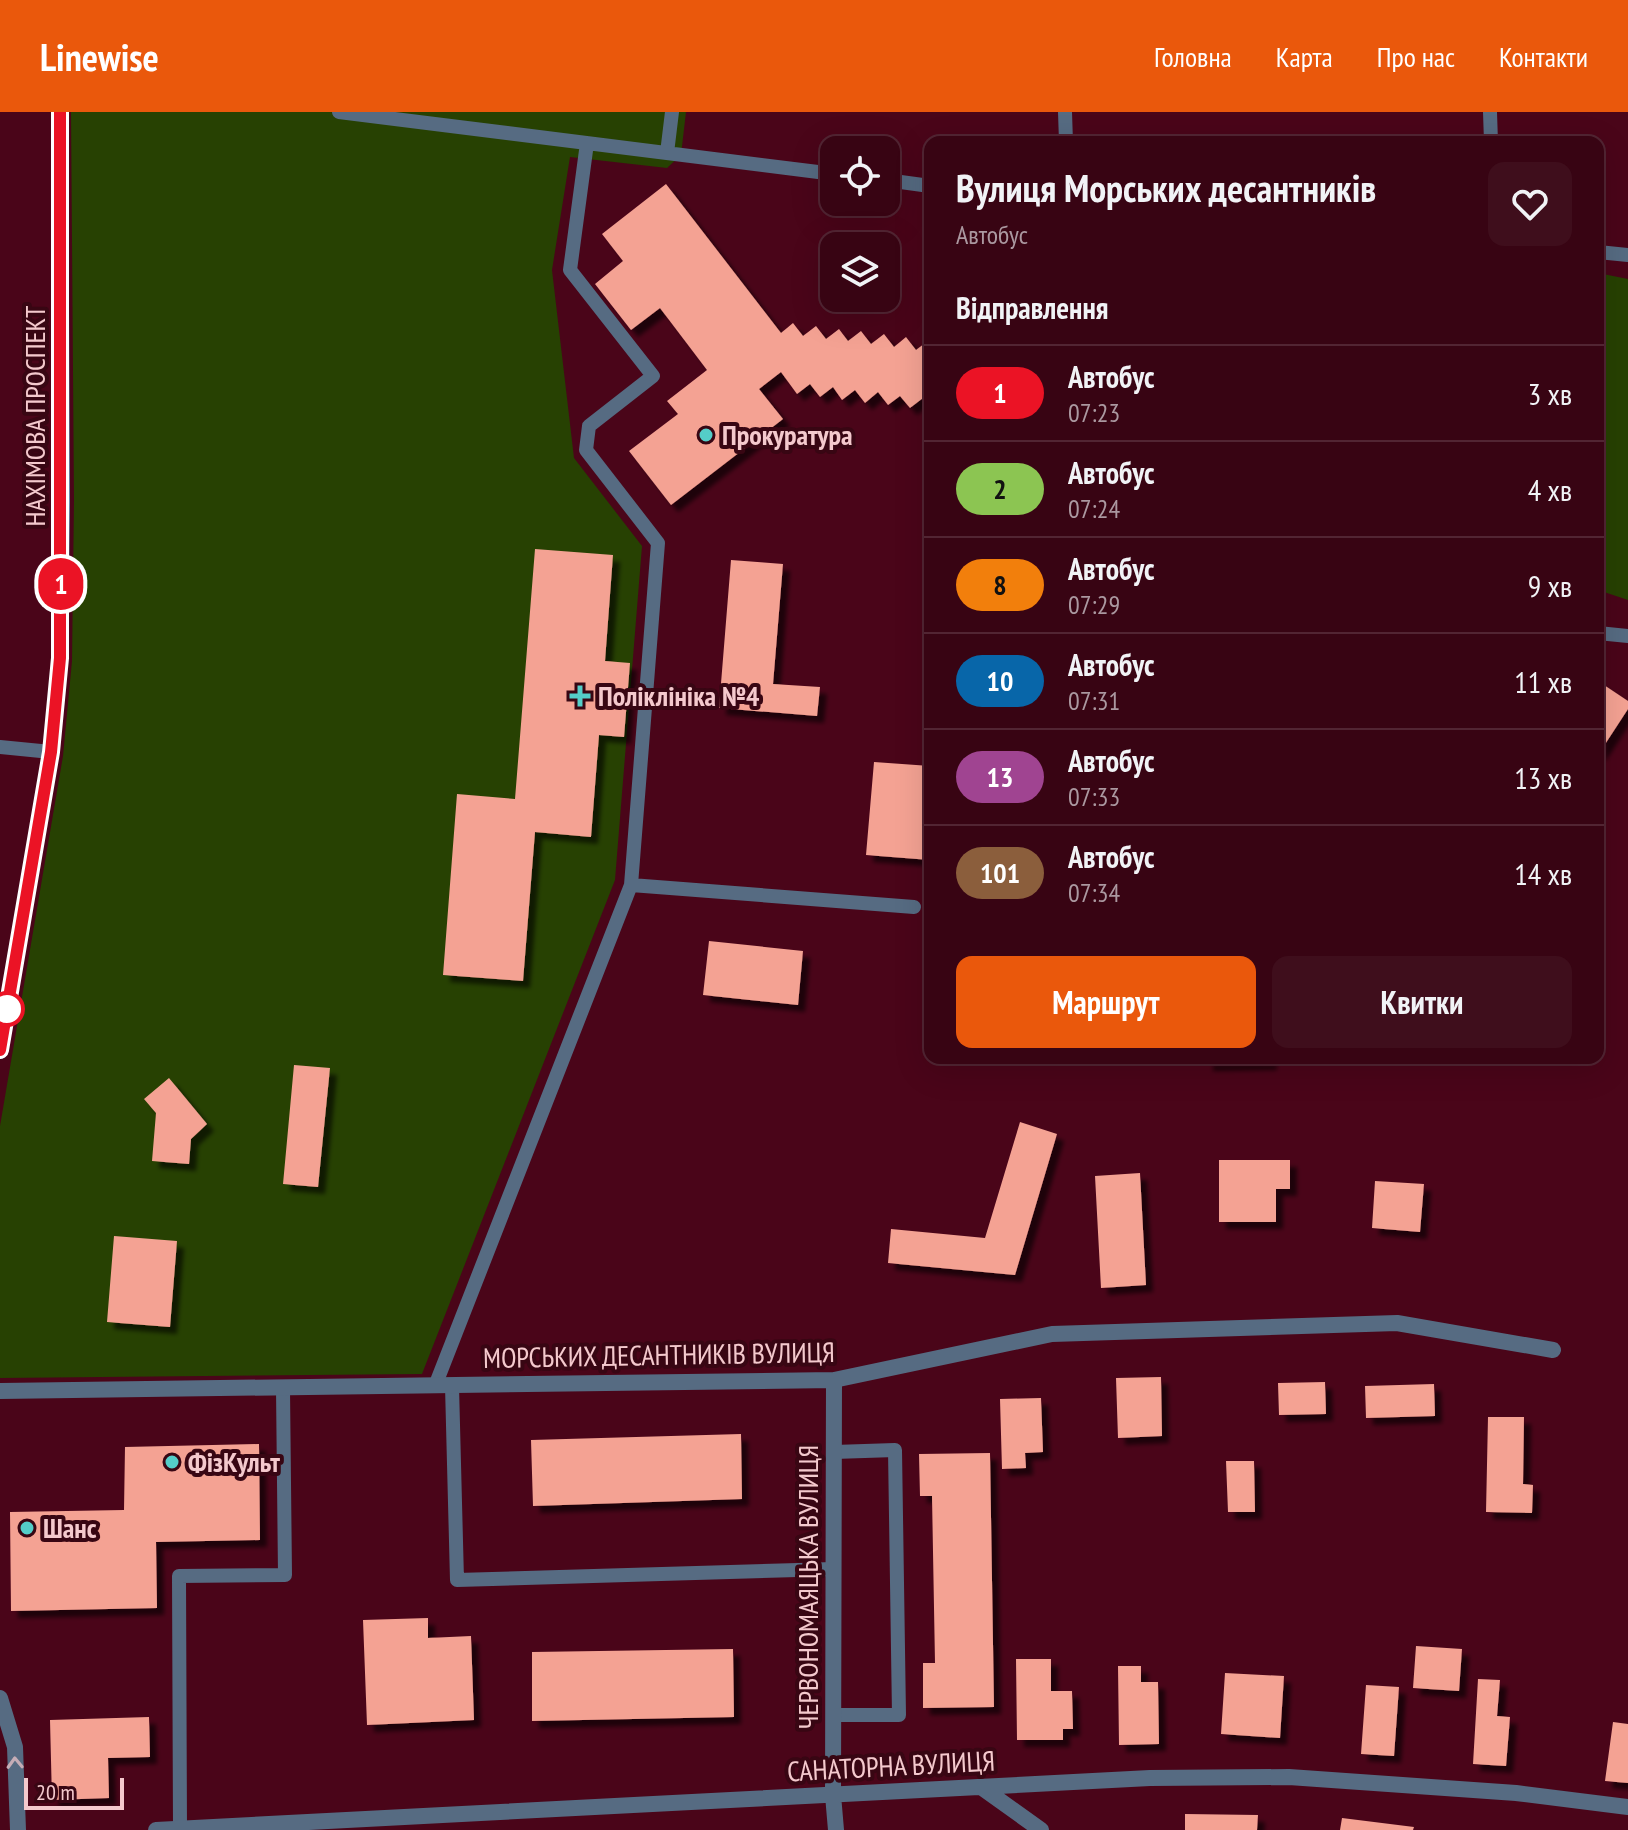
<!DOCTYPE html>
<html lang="uk">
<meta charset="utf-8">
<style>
:root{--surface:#380413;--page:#3f0e1c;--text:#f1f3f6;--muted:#ab98a0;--line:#522533;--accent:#ea580c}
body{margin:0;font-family:"PT Sans Narrow",sans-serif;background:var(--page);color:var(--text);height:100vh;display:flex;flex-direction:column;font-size:30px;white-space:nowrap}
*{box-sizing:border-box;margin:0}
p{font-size:26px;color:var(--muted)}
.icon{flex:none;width:44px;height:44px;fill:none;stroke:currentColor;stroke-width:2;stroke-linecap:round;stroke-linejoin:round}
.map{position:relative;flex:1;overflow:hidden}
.drawer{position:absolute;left:924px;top:24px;width:680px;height:928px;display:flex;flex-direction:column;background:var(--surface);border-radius:16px;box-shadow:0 8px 32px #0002,0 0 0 2px var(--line)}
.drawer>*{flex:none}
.badge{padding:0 16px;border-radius:26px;font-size:28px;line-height:52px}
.fabs{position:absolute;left:820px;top:24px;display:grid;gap:16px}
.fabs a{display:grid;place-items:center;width:80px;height:80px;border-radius:16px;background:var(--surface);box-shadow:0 8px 32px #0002,0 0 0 2px var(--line);font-size:40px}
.scale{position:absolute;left:24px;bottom:20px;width:100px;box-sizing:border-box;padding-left:8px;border:4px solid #f4c9cd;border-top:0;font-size:22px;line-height:28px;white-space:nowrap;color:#f4c9cd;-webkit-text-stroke:6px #380613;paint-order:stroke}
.map>.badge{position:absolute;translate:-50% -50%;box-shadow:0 0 0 4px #fff}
h2{padding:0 32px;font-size:30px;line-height:72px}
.round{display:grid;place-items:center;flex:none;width:84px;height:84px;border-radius:16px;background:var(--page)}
.headline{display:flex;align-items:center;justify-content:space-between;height:136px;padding:0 32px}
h1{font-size:38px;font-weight:700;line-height:60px}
.action{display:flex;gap:16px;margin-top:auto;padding:16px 32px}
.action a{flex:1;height:92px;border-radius:16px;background:var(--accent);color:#fff;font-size:32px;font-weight:700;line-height:92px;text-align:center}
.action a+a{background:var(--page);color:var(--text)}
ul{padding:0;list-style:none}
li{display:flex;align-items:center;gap:24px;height:96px;padding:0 32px;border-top:2px solid var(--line)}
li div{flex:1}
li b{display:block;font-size:30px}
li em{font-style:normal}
li .badge{min-width:88px;font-weight:700;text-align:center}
header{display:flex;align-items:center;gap:48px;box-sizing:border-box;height:112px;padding:0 40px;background:var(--accent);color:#fff}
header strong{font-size:38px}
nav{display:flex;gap:44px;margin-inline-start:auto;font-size:28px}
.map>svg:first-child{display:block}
.green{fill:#274102}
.building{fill:#f4a293;filter:url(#shadow)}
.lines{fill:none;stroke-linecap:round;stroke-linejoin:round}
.lane{stroke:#566b82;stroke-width:14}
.street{stroke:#566b82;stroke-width:16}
.secondary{stroke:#7192b7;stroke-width:16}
.oneway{stroke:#c5adb6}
.line-casing{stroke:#fff;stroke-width:18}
.line{stroke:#eb1325;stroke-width:12}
.poi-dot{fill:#54cdc8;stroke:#380613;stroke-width:3}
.stop-dot{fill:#fff;stroke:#eb1325;stroke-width:4}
.labels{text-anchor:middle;stroke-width:8;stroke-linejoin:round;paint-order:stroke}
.street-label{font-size:28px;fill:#f4c9cd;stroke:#380613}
.poi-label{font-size:28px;font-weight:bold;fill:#f4c9cd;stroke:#380613;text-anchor:start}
</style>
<header>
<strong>Linewise</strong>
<nav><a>Головна</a><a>Карта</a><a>Про нас</a><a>Контакти</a></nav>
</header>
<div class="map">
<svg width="1628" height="1718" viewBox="0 0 1628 1718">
<defs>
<filter id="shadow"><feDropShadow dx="7" dy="7" stdDeviation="2" flood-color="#0009"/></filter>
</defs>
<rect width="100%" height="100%" fill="#4a0519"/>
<path class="green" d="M 71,0 L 686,0 L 681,43 L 667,56 L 570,45 L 552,158 L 574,346 L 642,434 L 615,768 L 422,1262 L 0,1266 L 0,1014 L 63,644 L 72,549 L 74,388 Z
M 1598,161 L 1628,167 L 1628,488 L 1598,478 Z"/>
<path class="building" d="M 666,72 L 781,221 L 793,211 L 803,224 L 816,214 L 826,227 L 839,217 L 848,229 L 861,219 L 871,232 L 884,222 L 894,235 L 906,225 L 916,238 L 929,228 L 930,296 L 923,286 L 910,296 L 900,284 L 888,293 L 878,280 L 865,291 L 855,278 L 842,288 L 833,275 L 820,285 L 810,272 L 797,282 L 781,260 L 759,277 L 783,307 L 671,393 L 629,339 L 678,302 L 667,289 L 707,258 L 660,196 L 631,218 L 595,172 L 623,149 L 602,122 Z
M 535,437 L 613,443 L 605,549 L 630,551 L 624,625 L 599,623 L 591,725 L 535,720 L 523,869 L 443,863 L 457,682 L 515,687 Z
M 731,448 L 783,452 L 773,572 L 820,575 L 817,604 L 719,596 Z
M 1598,569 L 1628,589 L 1628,597 L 1598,643 Z
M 874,650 L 930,654 L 930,748 L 866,743 Z
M 709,829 L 803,839 L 798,893 L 703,883 Z
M 1206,946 L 1270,946 L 1270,951 L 1206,952 Z
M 294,953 L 330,956 L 318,1075 L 283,1072 Z
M 169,966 L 207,1012 L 191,1027 L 189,1052 L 152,1049 L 156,1001 L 144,987 Z
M 1020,1010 L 1057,1022 L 1015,1163 L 888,1151 L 891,1117 L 985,1126 Z
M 1219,1048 L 1290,1048 L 1290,1077 L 1276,1077 L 1276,1110 L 1219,1110 Z
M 1140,1061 L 1146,1173 L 1101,1176 L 1095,1064 Z
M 1375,1069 L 1424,1072 L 1420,1120 L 1372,1116 Z
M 114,1124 L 177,1129 L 170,1215 L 107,1210 Z
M 1161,1265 L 1162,1324 L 1118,1326 L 1116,1266 Z
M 1325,1270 L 1326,1302 L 1279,1303 L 1278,1271 Z
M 1434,1272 L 1435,1304 L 1366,1306 L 1365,1274 Z
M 1041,1286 L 1043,1340 L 1025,1341 L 1026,1356 L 1002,1357 L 1000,1287 Z
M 1488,1305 L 1524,1305 L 1523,1372 L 1533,1373 L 1532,1401 L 1486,1400 Z
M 741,1322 L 742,1387 L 533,1394 L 531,1328 Z
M 259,1332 L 260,1428 L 156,1430 L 157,1496 L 11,1499 L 10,1400 L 124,1398 L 125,1335 Z
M 990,1341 L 994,1595 L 923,1596 L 923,1551 L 935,1551 L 932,1384 L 920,1384 L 919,1342 Z
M 1226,1349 L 1254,1349 L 1255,1400 L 1228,1400 Z
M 428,1506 L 428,1526 L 471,1524 L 474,1608 L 367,1613 L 363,1508 Z
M 1416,1534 L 1462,1537 L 1459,1579 L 1413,1576 Z
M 733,1537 L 734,1605 L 532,1609 L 532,1540 Z
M 1016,1547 L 1051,1547 L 1051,1579 L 1072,1579 L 1073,1617 L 1063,1617 L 1063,1628 L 1017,1628 Z
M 1118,1554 L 1141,1554 L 1141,1570 L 1158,1570 L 1159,1632 L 1119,1633 Z
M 1225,1561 L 1284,1564 L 1280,1626 L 1221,1622 Z
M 1478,1567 L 1500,1568 L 1497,1604 L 1510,1605 L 1506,1654 L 1473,1652 Z
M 1366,1573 L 1399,1575 L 1394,1644 L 1361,1642 Z
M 149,1605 L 150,1645 L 108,1646 L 109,1686 L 52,1688 L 50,1608 Z
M 1613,1610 L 1628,1612 L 1628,1671 L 1605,1669 Z
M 1185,1702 L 1258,1703 L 1257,1718 L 1185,1718 Z
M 1342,1706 L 1414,1715 L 1413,1718 L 1340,1718 Z"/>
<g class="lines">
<path class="lane" d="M 339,0 L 834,62
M 1065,0 L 1066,30
M 1490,0 L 1491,30
M 667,41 L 672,0
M 886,68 L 930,74
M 1598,140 L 1628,143
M 1598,521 L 1628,524
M 0,635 L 51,640
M 631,773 L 914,795
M 435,1274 L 631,773 L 658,431 L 586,338 L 589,314 L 653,264 L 570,158 L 587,31
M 452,1274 L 457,1468 L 834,1457
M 833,1603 L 899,1603 L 895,1338 L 834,1340
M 180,1717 L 179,1464 L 285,1463 L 283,1277"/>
<path class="street" d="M 834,1268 L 833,1683 L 836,1718
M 0,1279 L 834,1268 L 1052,1222 L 1397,1211 L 1553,1238
M 0,1586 L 15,1635 L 18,1718
M 981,1675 L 1041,1718
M 156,1718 L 1150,1666 L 1289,1665 L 1516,1681 L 1628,1695"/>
<path class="secondary" d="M 0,939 L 51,640 L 60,546 L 62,390 L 60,0"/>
</g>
<defs><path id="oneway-chevron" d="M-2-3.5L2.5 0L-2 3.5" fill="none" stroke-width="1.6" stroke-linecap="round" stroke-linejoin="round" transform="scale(2)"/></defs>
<use class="oneway" href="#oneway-chevron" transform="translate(15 1651) rotate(-92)"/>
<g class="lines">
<defs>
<path id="line" d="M 0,938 L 51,640 L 60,546 L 60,0"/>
</defs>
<use href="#line" class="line-casing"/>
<use href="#line" class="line"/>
</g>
<g class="poi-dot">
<circle cx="706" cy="323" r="8"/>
<path d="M576 572h8v8h8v8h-8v8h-8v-8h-8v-8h8z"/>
<circle cx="172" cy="1350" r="8"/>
<circle cx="27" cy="1416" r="8"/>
</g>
<circle class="stop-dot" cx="7" cy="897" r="16"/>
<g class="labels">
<g class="street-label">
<text transform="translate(35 304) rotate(-90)" y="10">НАХІМОВА ПРОСПЕКТ</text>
<text transform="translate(659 1243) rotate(-1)" y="10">МОРСЬКИХ ДЕСАНТНИКІВ ВУЛИЦЯ</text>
<text transform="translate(808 1475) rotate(-90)" y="10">ЧЕРВОНОМАЯЦЬКА ВУЛИЦЯ</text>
<text transform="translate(891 1654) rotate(-3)" y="10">САНАТОРНА ВУЛИЦЯ</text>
</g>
<g class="poi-label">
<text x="722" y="333">Прокуратура</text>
<text x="598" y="594">Поліклініка №4</text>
<text x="188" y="1360">ФізКульт</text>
<text x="43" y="1426">Шанс</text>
</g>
</g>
</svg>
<div class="fabs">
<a><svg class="icon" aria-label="locate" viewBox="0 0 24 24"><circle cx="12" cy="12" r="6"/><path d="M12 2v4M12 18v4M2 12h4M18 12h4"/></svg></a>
<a><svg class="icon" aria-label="layers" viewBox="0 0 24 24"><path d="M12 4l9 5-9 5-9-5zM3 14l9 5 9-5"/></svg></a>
</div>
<div class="scale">20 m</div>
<b class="badge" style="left:61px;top:472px;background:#eb1325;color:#fff">1</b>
<section class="drawer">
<div class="headline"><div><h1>Вулиця Морських десантників</h1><p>Автобус</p></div><a class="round"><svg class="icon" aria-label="heart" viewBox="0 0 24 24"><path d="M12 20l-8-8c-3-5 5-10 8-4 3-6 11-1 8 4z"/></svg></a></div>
<h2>Відправлення</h2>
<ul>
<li><span class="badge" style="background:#eb1325;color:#fff">1</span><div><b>Автобус</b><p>07:23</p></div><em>3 хв</em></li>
<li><span class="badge" style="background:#8cc552;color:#111">2</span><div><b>Автобус</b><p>07:24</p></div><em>4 хв</em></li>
<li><span class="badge" style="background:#f27f0c;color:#111">8</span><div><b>Автобус</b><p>07:29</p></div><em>9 хв</em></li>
<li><span class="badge" style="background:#0866a9;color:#fff">10</span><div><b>Автобус</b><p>07:31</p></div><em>11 хв</em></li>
<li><span class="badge" style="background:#a04491;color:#fff">13</span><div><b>Автобус</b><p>07:33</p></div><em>13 хв</em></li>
<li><span class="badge" style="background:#8b5e3c;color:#fff">101</span><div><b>Автобус</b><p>07:34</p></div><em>14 хв</em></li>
</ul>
<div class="action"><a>Маршрут</a><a>Квитки</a></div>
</section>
</div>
